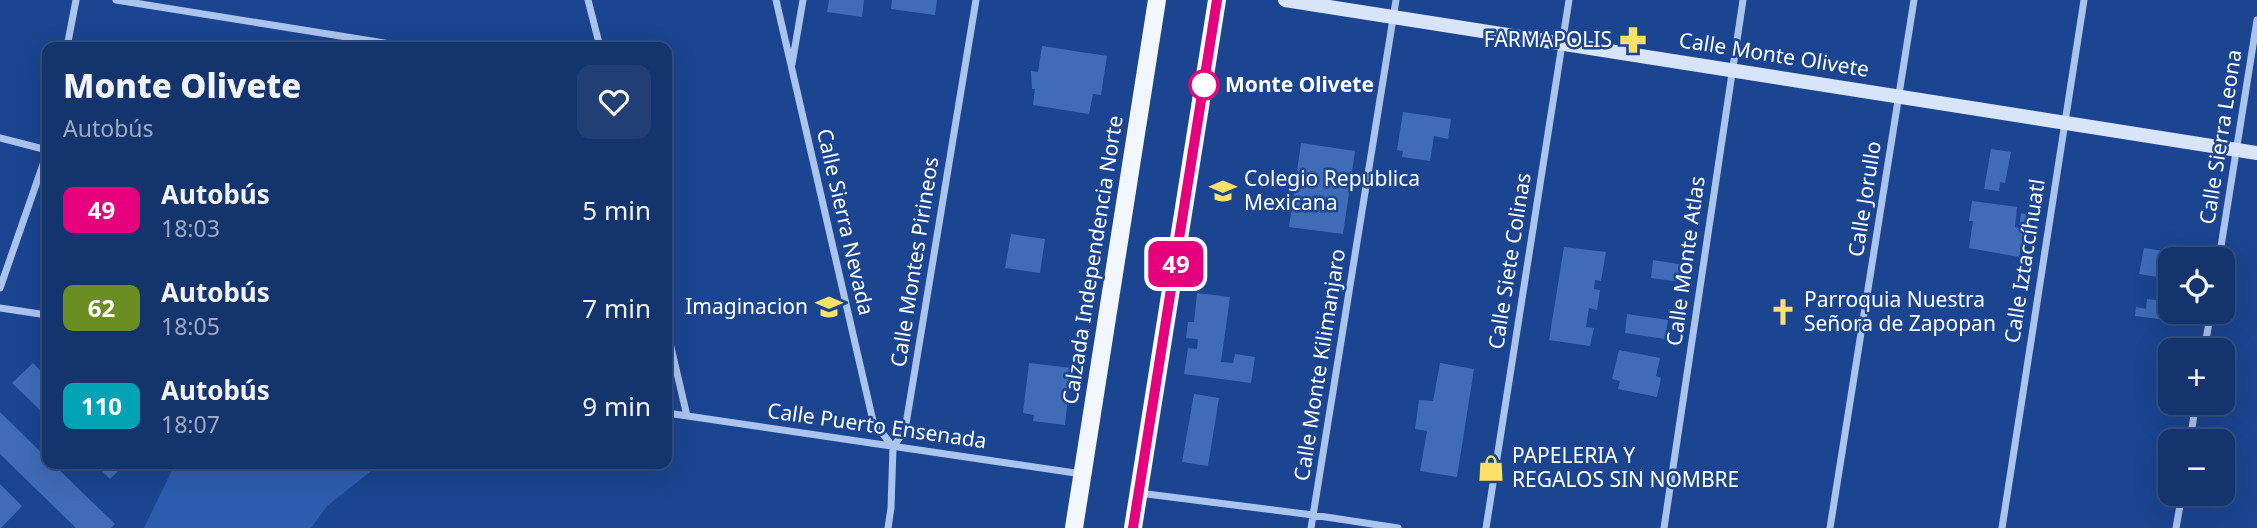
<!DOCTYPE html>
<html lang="es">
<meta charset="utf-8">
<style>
:root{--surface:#14346d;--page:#213f75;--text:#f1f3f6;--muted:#9daac2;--line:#334f80}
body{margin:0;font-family:"Noto Sans",sans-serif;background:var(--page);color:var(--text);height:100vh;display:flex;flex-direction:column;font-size:26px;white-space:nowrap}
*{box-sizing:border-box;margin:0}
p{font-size:23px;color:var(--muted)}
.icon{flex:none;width:38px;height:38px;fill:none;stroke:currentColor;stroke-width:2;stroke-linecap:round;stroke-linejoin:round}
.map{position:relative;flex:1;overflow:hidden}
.details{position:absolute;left:42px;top:42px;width:630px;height:427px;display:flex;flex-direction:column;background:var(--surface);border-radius:14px;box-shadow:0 7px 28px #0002,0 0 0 2px var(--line)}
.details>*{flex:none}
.badge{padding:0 14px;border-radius:10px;font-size:24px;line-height:46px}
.buttons{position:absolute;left:2158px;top:247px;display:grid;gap:14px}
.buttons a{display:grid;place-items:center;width:77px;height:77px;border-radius:14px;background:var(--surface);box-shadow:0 7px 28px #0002,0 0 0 2px var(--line);font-size:35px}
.map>.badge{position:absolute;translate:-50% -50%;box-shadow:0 0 0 4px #fff}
.round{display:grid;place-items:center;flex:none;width:74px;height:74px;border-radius:14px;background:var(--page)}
.overview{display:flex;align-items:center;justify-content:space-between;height:119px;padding:0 21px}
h1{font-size:33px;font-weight:800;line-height:52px}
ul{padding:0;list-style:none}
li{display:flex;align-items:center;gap:21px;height:98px;padding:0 21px}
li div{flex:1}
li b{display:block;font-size:26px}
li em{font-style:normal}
li .badge{min-width:77px;font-weight:700;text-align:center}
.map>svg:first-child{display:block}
.grass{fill:#2e5daf}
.building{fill:#3f6bb7}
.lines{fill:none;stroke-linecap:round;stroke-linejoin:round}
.street{stroke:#abc4ee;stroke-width:7}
.secondary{stroke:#d8e4fa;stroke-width:14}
.primary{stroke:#f2f6ff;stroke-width:18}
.line-casing{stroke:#fff;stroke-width:16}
.line{stroke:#e6007e;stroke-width:10}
.stop-dot{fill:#fff;stroke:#e6007e;stroke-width:3.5}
.labels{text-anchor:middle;stroke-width:5;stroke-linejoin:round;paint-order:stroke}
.poi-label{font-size:21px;fill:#fff;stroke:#1b4591;text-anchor:start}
.street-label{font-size:21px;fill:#fff;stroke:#1b4591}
.stop-label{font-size:21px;font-weight:bold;fill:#fff;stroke:#1b4591;text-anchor:start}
</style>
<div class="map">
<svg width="2257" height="528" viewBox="0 0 2257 528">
<rect width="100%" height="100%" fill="#1b4591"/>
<path class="grass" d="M 175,464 L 380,464 L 327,506 L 311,528 L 144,528 Z"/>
<path class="building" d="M 829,0 L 864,0 L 862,17 L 827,12 Z
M 892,0 L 937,0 L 935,15 L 891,9 Z
M 1042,46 L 1107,56 L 1101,95 L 1093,94 L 1089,114 L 1033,105 L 1035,89 L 1032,89 L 1031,71 L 1038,72 Z
M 1403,112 L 1451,119 L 1448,139 L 1434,136 L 1430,161 L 1402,157 L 1403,151 L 1397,150 Z
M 1301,143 L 1355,151 L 1343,234 L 1289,227 Z
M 1991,149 L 2011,152 L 2005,183 L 2000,182 L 1999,191 L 1984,189 Z
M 1972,201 L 2017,207 L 2015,227 L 2019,228 L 2021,213 L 2031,215 L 2029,229 L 2025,229 L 2019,257 L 1969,248 L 1973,221 L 1969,221 Z
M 1011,234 L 1045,239 L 1040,273 L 1005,268 Z
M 1564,247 L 1606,252 L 1601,281 L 1595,280 L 1594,289 L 1600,290 L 1597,310 L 1589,308 L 1586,327 L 1594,328 L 1590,346 L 1549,340 Z
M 2144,248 L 2190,255 L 2189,259 L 2170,259 L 2170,279 L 2139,274 Z
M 1653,260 L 1684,265 L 1681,282 L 1651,278 Z
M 1197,293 L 1230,297 L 1221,362 L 1233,363 L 1235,354 L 1255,357 L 1251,383 L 1184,374 L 1188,348 L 1197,349 L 1198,339 L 1186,338 L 1188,322 L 1194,322 Z
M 2147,299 L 2170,302 L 2170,312 L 2184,312 L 2183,322 L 2135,316 L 2136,307 L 2146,309 Z
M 1627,314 L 1668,320 L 1665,339 L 1625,333 Z
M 1619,350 L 1660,358 L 1656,376 L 1661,378 L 1657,397 L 1618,389 L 1620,381 L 1612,379 Z
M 33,363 L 47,377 L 47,417 L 12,383 Z
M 1029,363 L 1071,368 L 1065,425 L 1033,421 L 1034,415 L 1023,413 Z
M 1440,363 L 1474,369 L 1457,477 L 1420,471 L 1427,431 L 1415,429 L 1419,400 L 1433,401 Z
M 1194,394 L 1219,398 L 1208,466 L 1182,462 Z
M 0,412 L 47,458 L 47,464 L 53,464 L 115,524 L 111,528 L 76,528 L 0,454 Z
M 95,464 L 125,464 L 110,479 Z
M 0,484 L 22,506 L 1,528 L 0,528 Z"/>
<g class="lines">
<path class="street" d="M 116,0 L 409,47
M 588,0 L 600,47
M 776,0 L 873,421 L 893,447
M 67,47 L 76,0
M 792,64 L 803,0
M 0,138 L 47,150
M 2219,259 L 2257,20
M 0,288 L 47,153
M 0,308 L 47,315
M 667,330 L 687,416
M 2204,350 L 2211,312
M 667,413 L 1082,474
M 2190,441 L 2196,402
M 1139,493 L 1313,515 L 1398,528
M 888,528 L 891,508 L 893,447 L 905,430 L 976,0
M 1311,528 L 1396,0
M 1486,528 L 1569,0
M 1664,528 L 1743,0
M 1830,528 L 1914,0
M 2002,528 L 2084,0
M 2176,528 L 2182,494"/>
<path class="secondary" d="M 1285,0 L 2257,153"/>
<path class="primary" d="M 1074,528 L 1157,0
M 1133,528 L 1217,0"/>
</g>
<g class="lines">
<defs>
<path id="line" d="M 1133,528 L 1217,0"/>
</defs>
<use href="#line" class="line-casing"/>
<use href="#line" class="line"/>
</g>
<defs>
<symbol id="pharmacy-bare" viewBox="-9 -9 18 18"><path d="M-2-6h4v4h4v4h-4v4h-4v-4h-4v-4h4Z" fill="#ffe068" stroke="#1b4591" stroke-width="2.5" paint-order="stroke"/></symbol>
<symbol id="university-bare" viewBox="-9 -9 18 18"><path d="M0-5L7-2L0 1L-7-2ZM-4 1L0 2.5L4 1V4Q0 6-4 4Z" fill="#ffe068" stroke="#1b4591" stroke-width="2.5" paint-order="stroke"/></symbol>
<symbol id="school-bare" viewBox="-9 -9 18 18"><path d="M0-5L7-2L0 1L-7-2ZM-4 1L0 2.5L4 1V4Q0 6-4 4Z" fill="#ffe068" stroke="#1b4591" stroke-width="2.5" paint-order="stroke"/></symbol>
<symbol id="church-bare" viewBox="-9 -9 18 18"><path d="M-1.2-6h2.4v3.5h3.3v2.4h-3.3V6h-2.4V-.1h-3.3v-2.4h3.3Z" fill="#ffe068" stroke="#1b4591" stroke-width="2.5" paint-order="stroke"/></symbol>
<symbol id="shop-bare" viewBox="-9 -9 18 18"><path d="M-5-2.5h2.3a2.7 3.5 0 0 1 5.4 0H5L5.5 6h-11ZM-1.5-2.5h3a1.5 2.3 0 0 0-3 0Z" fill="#ffe068" stroke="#1b4591" stroke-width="2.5" paint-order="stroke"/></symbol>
</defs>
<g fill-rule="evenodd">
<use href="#pharmacy-bare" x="1614" y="21" width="38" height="38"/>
<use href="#university-bare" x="1204" y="172" width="38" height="38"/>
<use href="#school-bare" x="810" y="288" width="38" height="38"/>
<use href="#church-bare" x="1764" y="293" width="38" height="38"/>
<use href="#shop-bare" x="1472" y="449" width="38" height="38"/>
</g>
<circle class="stop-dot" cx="1204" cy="85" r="14"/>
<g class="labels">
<g class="poi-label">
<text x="1612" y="47" text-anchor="end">FARMAPOLIS</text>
<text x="1244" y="186">Colegio Republica<tspan x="1244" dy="24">Mexicana</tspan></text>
<text x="1804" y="307">Parroquia Nuestra<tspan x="1804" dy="24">Señora de Zapopan</tspan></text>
<text x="808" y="314" text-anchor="end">Imaginacion</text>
<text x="1512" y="463">PAPELERIA Y<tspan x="1512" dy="24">REGALOS SIN NOMBRE</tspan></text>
</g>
<g class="street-label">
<text transform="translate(1774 55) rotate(9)" y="7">Calle Monte Olivete</text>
<text transform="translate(2221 137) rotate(-81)" y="7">Calle Sierra Leona</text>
<text transform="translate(1865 199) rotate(-81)" y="7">Calle Jorullo</text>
<text transform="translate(845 222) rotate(77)" y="7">Calle Sierra Nevada</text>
<text transform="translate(1093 260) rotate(-81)" y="7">Calzada Independencia Norte</text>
<text transform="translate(1510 261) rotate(-81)" y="7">Calle Siete Colinas</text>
<text transform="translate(1686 261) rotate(-82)" y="7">Calle Monte Atlas</text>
<text transform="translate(2025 261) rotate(-81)" y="7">Calle Iztaccíhuatl</text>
<text transform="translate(915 262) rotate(-81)" y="7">Calle Montes Pirineos</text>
<text transform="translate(1320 365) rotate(-81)" y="7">Calle Monte Kilimanjaro</text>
<text transform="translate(877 426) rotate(8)" y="7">Calle Puerto Ensenada</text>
</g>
<g class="stop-label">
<text x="1225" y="92">Monte Olivete</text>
</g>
</g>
</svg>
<div class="buttons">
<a><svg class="icon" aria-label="locate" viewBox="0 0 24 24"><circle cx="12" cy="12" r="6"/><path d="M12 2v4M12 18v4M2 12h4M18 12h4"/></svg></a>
<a>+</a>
<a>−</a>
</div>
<b class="badge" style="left:1176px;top:264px;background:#e6007e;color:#fff">49</b>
<section class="details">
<div class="overview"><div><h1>Monte Olivete</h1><p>Autobús</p></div><a class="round"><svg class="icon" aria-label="heart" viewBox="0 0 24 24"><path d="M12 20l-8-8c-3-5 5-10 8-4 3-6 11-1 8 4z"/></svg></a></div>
<ul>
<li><span class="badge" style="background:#e6007e;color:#fff">49</span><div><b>Autobús</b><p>18:03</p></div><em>5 min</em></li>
<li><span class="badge" style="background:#6b8e23;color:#fff">62</span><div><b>Autobús</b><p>18:05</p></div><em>7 min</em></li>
<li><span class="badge" style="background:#00a3b4;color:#fff">110</span><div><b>Autobús</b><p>18:07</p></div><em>9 min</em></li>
</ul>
</section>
</div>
